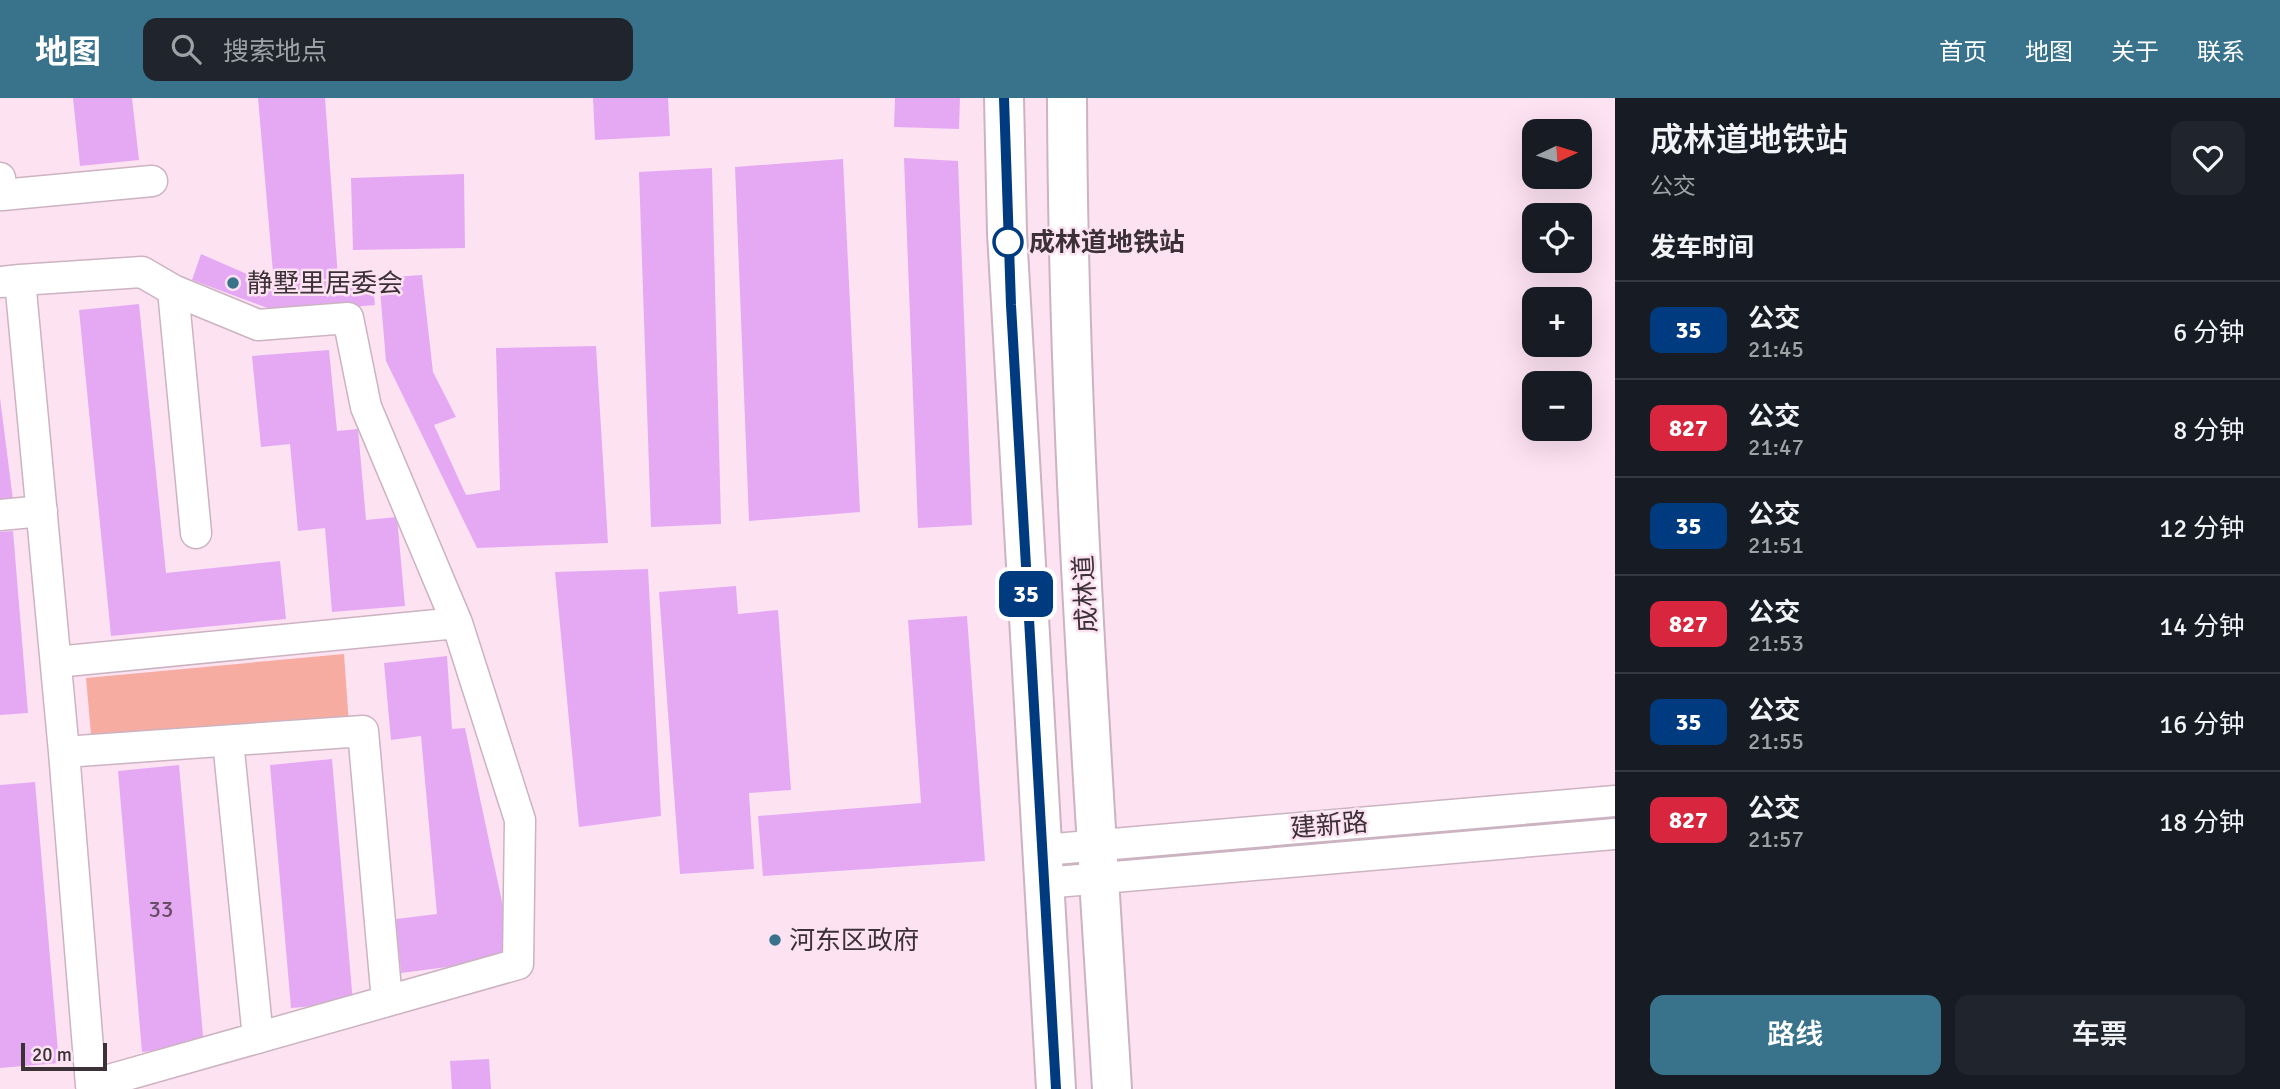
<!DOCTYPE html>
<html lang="zh">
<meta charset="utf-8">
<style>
:root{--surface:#171b24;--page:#20242c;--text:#f1f3f6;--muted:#9ea1a6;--line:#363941;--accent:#38728b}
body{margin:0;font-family:Signika,"Noto Sans SC",sans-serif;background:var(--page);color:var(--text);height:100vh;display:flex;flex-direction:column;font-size:26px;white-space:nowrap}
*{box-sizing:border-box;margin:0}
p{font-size:23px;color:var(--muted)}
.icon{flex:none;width:38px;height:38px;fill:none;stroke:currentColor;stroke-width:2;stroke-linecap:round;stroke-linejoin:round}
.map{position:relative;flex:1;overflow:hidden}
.sheet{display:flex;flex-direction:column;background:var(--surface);width:665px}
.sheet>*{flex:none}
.badge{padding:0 14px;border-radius:10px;font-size:24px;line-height:46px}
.needle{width:46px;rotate:86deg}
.tools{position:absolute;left:1522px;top:21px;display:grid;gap:14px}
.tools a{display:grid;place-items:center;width:70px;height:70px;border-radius:14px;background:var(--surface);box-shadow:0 7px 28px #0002;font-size:35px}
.scale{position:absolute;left:21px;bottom:18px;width:86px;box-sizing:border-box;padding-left:7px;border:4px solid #3b3137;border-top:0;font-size:19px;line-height:24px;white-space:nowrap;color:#3b3137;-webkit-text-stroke:5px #fde2f2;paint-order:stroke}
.map>.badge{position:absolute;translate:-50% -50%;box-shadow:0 0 0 4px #fff}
h2{padding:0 35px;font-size:26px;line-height:63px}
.round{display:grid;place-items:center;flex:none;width:74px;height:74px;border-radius:14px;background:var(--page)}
.overview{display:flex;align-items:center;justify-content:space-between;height:119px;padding:0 35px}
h1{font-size:33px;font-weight:600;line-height:52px}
.primary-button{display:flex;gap:14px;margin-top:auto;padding:14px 35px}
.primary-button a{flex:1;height:80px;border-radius:14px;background:var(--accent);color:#fff;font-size:28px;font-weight:600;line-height:80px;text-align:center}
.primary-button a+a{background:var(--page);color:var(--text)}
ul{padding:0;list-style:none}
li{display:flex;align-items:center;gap:21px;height:98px;padding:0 35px;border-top:2px solid var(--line)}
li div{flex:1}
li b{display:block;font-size:26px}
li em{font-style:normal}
li .badge{min-width:77px;font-weight:700;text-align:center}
header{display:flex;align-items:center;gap:42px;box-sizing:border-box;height:98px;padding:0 35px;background:var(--accent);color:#fff}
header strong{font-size:33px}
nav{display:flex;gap:38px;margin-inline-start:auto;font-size:24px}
.search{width:490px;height:63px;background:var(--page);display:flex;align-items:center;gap:18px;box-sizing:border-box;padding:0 24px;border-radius:14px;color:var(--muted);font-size:26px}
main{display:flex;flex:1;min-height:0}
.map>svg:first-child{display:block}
.green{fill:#f7aca2}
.building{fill:#e5a9f4}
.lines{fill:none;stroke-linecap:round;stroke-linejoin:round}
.minor-casing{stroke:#ccb3c1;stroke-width:33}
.major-casing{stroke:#ccb3c1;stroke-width:42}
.minor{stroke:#fff;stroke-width:30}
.major{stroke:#fff;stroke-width:38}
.line-casing{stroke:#fff;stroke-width:16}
.line{stroke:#003b80;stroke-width:10}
.stop-dot{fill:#fff;stroke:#003b80;stroke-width:3.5}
.poi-dot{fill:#38728b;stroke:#fde2f2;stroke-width:2.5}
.labels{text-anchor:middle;stroke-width:5;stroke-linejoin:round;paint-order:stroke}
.number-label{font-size:23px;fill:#664f66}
.stop-label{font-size:26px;font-weight:bold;fill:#3b3137;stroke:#fde2f2;text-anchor:start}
.poi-label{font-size:26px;fill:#3b3137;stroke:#fde2f2;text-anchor:start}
.street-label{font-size:26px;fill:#3b3137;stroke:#fde2f2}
</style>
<header>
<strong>地图</strong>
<div class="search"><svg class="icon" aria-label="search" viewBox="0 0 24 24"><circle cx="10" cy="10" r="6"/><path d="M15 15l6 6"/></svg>搜索地点</div>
<nav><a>首页</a><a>地图</a><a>关于</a><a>联系</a></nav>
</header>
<main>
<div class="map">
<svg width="1615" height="991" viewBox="0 0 1615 991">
<rect width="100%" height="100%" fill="#fde2f2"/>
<path class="green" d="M 344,556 L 349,627 L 92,647 L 86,580 Z"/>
<path class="building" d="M 73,0 L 132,0 L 139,62 L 80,68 Z
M 258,0 L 325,0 L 338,180 L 274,186 Z
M 593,0 L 668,0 L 670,38 L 595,42 Z
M 895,0 L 960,0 L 959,31 L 894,29 Z
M 904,60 L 958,63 L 972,427 L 918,430 Z
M 843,61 L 860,414 L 749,423 L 735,69 Z
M 712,70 L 721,426 L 651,429 L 639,74 Z
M 464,76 L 465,150 L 353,152 L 351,80 Z
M 201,156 L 272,187 L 372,180 L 375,207 L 281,215 L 192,182 Z
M 422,177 L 433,274 L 456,319 L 434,327 L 466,397 L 500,392 L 496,250 L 596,248 L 608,445 L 477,450 L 386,263 L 379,180 Z
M 139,206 L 166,475 L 280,463 L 286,521 L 111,538 L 79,212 Z
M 329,252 L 337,333 L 358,331 L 366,422 L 397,419 L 405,508 L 332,514 L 325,430 L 298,433 L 290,346 L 261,349 L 252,258 Z
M 0,300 L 13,402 L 0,403 Z
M 13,433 L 28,615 L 0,617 L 0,434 Z
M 648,471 L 661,718 L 579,729 L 555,474 Z
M 736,488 L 738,516 L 778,512 L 791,692 L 749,695 L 754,771 L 680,776 L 659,494 Z
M 967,518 L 985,763 L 763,778 L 758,718 L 921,705 L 908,522 Z
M 447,558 L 452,631 L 465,630 L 508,832 L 509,861 L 401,875 L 396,821 L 437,816 L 421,638 L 391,642 L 384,565 Z
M 332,661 L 353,905 L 291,910 L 270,667 Z
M 179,667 L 204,949 L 142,954 L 118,673 Z
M 35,684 L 59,965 L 0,970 L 0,687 Z
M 489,961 L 491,991 L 452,991 L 450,963 Z"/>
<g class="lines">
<defs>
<path id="minor" d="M 0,80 L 2,97 L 152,83
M 0,184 L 20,182 L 64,654 L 91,987 L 518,866 L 520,722 L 457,525 L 366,309 L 348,220 L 258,227 L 173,192 L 142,174 L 20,182
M 173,192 L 196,435
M 0,417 L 42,413
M 56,564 L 457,525
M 228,643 L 258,940
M 64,654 L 363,633 L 387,903
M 1043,752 L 1615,703
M 1044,785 L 1615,736"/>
<path id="major" d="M 1004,0 L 1007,135 L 1056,991
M 1067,0 C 1068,330 1092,661 1112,991"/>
</defs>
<use href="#minor" class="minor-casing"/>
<use href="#major" class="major-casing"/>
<use href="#minor" class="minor"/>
<use href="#major" class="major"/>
</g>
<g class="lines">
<defs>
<path id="line" d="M 1004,0 L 1011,207 L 1056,991"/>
</defs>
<use href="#line" class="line-casing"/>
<use href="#line" class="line"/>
</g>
<circle class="stop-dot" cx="1008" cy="144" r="14"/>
<g class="poi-dot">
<circle cx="233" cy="185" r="7"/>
<circle cx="775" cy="842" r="7"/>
</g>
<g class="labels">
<g class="number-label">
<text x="161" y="819">33</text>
</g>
<g class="stop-label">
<text x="1029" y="153">成林道地铁站</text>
</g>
<g class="poi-label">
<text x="247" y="194">静墅里居委会</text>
<text x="789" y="851">河东区政府</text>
</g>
<g class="street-label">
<text transform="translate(1085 496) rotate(-93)" y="9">成林道</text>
<text transform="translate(1329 727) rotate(-5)" y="9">建新路</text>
</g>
</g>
</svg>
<div class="tools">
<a><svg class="needle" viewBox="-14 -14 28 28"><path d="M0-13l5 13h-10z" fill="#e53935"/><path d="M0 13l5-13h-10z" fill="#9ea1a6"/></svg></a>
<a><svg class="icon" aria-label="locate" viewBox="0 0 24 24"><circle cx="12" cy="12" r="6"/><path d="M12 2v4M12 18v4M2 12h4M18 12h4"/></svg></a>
<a>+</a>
<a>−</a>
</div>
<div class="scale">20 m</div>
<b class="badge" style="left:1026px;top:496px;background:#003b80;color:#fff">35</b>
</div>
<section class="sheet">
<div class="overview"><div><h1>成林道地铁站</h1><p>公交</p></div><a class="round"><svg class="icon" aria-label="heart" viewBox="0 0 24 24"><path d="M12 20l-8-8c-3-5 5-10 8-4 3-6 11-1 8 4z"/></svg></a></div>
<h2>发车时间</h2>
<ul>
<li><span class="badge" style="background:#003b80;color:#fff">35</span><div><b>公交</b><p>21:45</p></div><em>6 分钟</em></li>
<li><span class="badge" style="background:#d7263d;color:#fff">827</span><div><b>公交</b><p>21:47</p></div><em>8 分钟</em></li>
<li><span class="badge" style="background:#003b80;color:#fff">35</span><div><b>公交</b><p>21:51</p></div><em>12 分钟</em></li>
<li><span class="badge" style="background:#d7263d;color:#fff">827</span><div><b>公交</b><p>21:53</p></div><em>14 分钟</em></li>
<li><span class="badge" style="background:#003b80;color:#fff">35</span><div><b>公交</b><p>21:55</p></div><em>16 分钟</em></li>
<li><span class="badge" style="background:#d7263d;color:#fff">827</span><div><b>公交</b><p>21:57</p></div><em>18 分钟</em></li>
</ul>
<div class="primary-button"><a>路线</a><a>车票</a></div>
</section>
</main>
